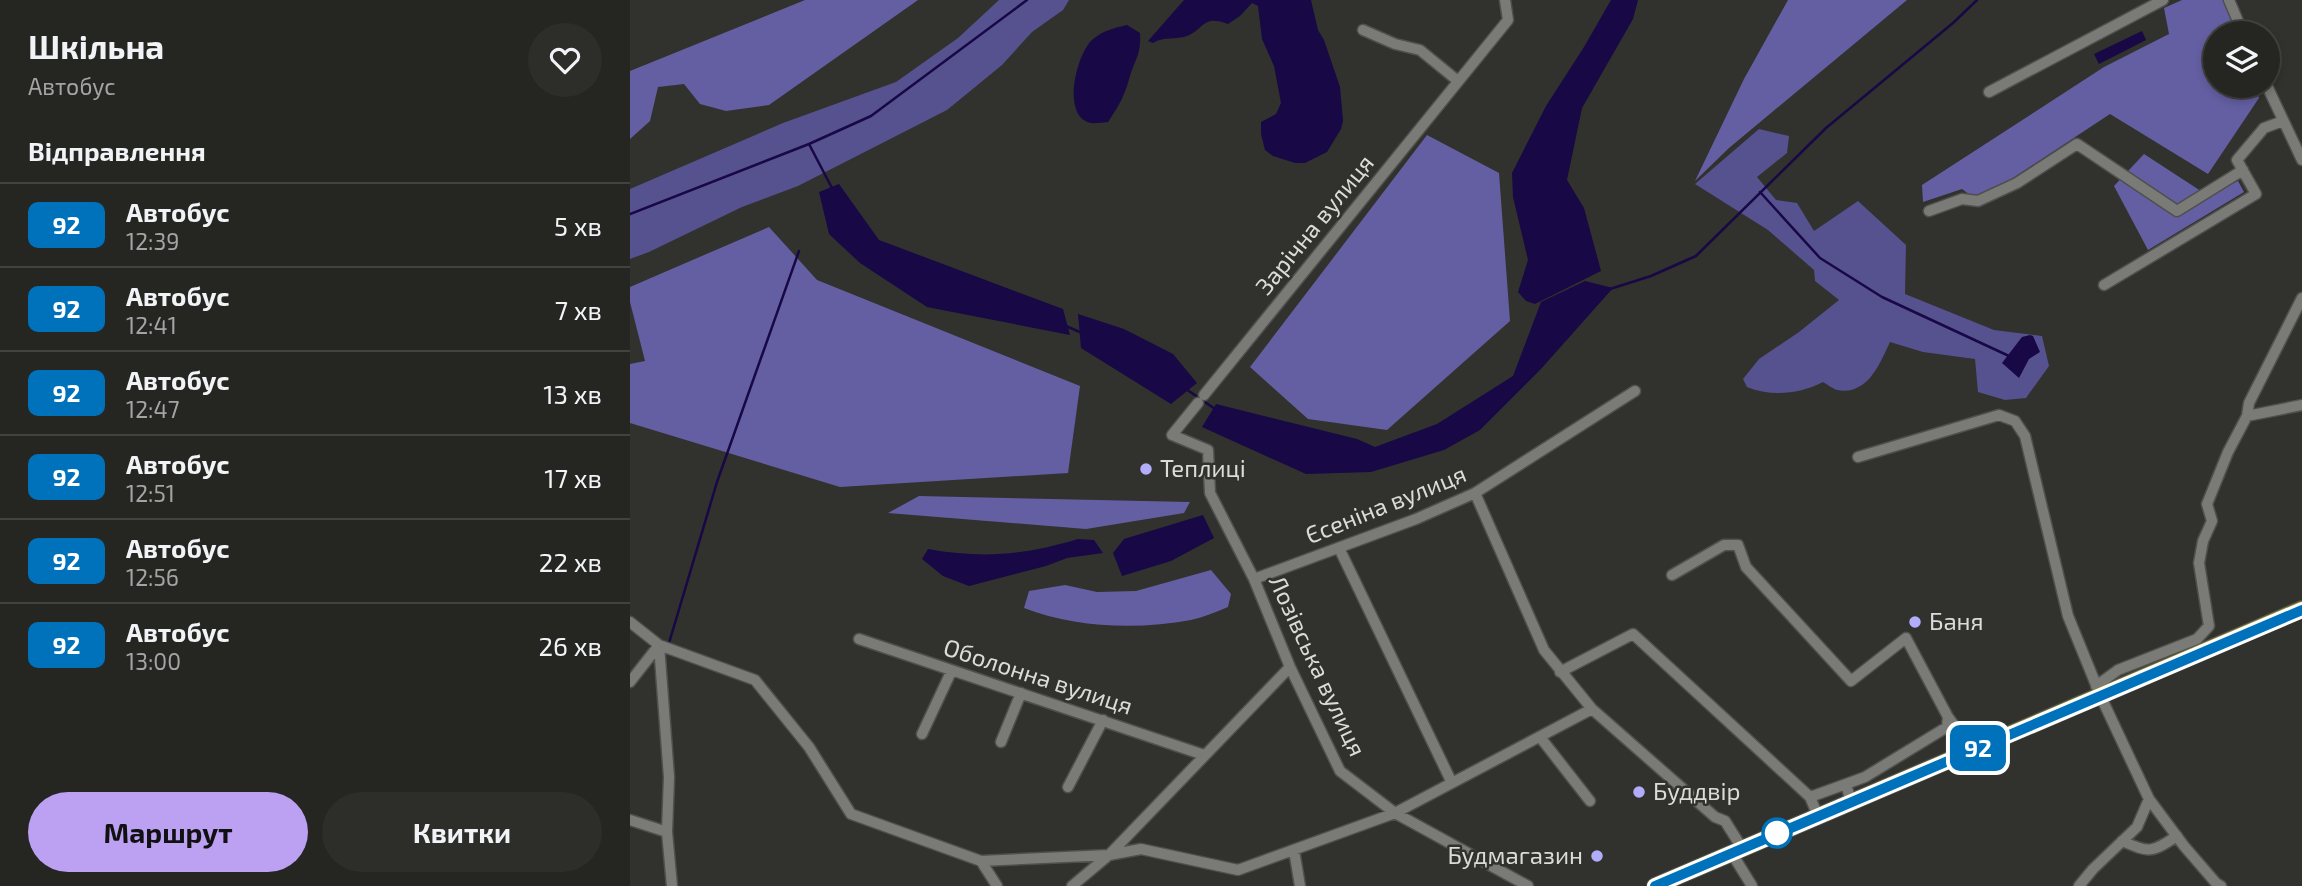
<!DOCTYPE html>
<html lang="uk">
<meta charset="utf-8">
<style>
:root{--surface:#252522;--page:#2d2d2a;--text:#f1f3f6;--muted:#a3a5a5;--line:#424240;--accent:#bca0f2}
body{margin:0;font-family:"Exo 2",sans-serif;background:var(--page);color:var(--text);height:100vh;display:flex;flex-direction:column;font-size:26px;white-space:nowrap}
*{box-sizing:border-box;margin:0}
p{font-size:23px;color:var(--muted)}
.icon{flex:none;width:38px;height:38px;fill:none;stroke:currentColor;stroke-width:2;stroke-linecap:round;stroke-linejoin:round}
.map{position:relative;flex:1;overflow:hidden}
.panel{display:flex;flex-direction:column;background:var(--surface);width:630px}
.panel>*{flex:none}
.badge{padding:0 14px;border-radius:10px;font-size:24px;line-height:46px}
.tools{position:absolute;left:1573px;top:21px;display:grid;gap:14px}
.tools a{display:grid;place-items:center;width:77px;height:77px;border-radius:50%;background:var(--surface);box-shadow:0 4px 10px #0003,0 0 0 2px var(--line);font-size:35px}
.map>.badge{position:absolute;translate:-50% -50%;box-shadow:0 0 0 4px #fff}
h2{padding:0 28px;font-size:26px;line-height:63px}
.round{display:grid;place-items:center;flex:none;width:74px;height:74px;border-radius:37px;background:var(--page)}
.head{display:flex;align-items:center;justify-content:space-between;height:119px;padding:0 28px}
h1{font-size:33px;font-weight:700;line-height:52px}
.button{display:flex;gap:14px;margin-top:auto;padding:14px 28px}
.button a{flex:1;height:80px;border-radius:42px;background:var(--accent);color:#111;font-size:28px;font-weight:700;line-height:80px;text-align:center}
.button a+a{background:var(--page);color:var(--text)}
ul{padding:0;list-style:none}
li{display:flex;align-items:center;gap:21px;height:84px;padding:0 28px;border-top:2px solid var(--line)}
li div{flex:1}
li b{display:block;font-size:26px}
li em{font-style:normal}
li .badge{min-width:77px;font-weight:700;text-align:center}
main{display:flex;flex:1;min-height:0}
.map>svg:first-child{display:block}
.green{fill:#56518f}
.forest{fill:#645fa2}
.water{fill:#180845}
.lines{fill:none;stroke-linecap:round;stroke-linejoin:round}
.stream{stroke:#180845;stroke-width:2.5}
.minor-casing{stroke:#4f4f4d;stroke-width:13}
.highway-casing{stroke:#4f4f4d;stroke-width:18}
.minor{stroke:#7a7a76;stroke-width:10}
.highway{stroke:#8d8529;stroke-width:16}
.line-casing{stroke:#fff;stroke-width:16}
.line{stroke:#0072bc;stroke-width:10}
.poi-dot{fill:#b1adfa;stroke:#31312e;stroke-width:2.5}
.stop-dot{fill:#fff;stroke:#0072bc;stroke-width:3.5}
.labels{text-anchor:middle;stroke-width:5;stroke-linejoin:round;paint-order:stroke}
.street-label{font-size:24px;fill:#dbdbd9;stroke:#31312e}
.poi-label{font-size:24px;fill:#dbdbd9;stroke:#31312e;text-anchor:start}
</style>
<main>
<section class="panel">
<div class="head"><div><h1>Шкільна</h1><p>Автобус</p></div><a class="round"><svg class="icon" aria-label="heart" viewBox="0 0 24 24"><path d="M12 20l-8-8c-3-5 5-10 8-4 3-6 11-1 8 4z"/></svg></a></div>
<h2>Відправлення</h2>
<ul>
<li><span class="badge" style="background:#0072bc;color:#fff">92</span><div><b>Автобус</b><p>12:39</p></div><em>5 хв</em></li>
<li><span class="badge" style="background:#0072bc;color:#fff">92</span><div><b>Автобус</b><p>12:41</p></div><em>7 хв</em></li>
<li><span class="badge" style="background:#0072bc;color:#fff">92</span><div><b>Автобус</b><p>12:47</p></div><em>13 хв</em></li>
<li><span class="badge" style="background:#0072bc;color:#fff">92</span><div><b>Автобус</b><p>12:51</p></div><em>17 хв</em></li>
<li><span class="badge" style="background:#0072bc;color:#fff">92</span><div><b>Автобус</b><p>12:56</p></div><em>22 хв</em></li>
<li><span class="badge" style="background:#0072bc;color:#fff">92</span><div><b>Автобус</b><p>13:00</p></div><em>26 хв</em></li>
</ul>
<div class="button"><a>Маршрут</a><a>Квитки</a></div>
</section>
<div class="map">
<svg width="1672" height="886" viewBox="0 0 1672 886">
<rect width="100%" height="100%" fill="#31312e"/>
<path class="green" d="M 369,0 L 439,0 L 433,10 L 402,32 L 372,65 L 317,110 L 168,186 L 112,207 L 19,252 L 0,259 L 0,189 L 153,123 L 266,82 L 328,38 Z
M 1129,129 L 1159,136 L 1157,153 L 1127,177 L 1146,200 L 1167,203 L 1184,231 L 1228,201 L 1276,245 L 1275,294 L 1364,330 L 1412,336 L 1419,366 L 1396,398 L 1375,400 L 1348,392 L 1345,359 L 1293,352 L 1260,342 C 1250,363 1238,396 1207,390 C 1203,389 1197,384 1193,382 C 1170,394 1141,397 1117,387 L 1113,379 L 1129,359 L 1169,332 L 1209,300 L 1185,281 L 1184,270 L 1138,230 L 1065,184 Z"/>
<path class="forest" d="M 175,0 L 288,0 L 139,105 L 96,111 L 70,104 L 54,84 L 28,87 L 20,121 L 0,139 L 0,71 Z
M 1158,0 L 1277,0 L 1099,148 L 1065,181 L 1114,79 Z
M 1552,0 L 1593,0 L 1606,33 L 1586,33 L 1586,86 L 1625,86 L 1629,98 L 1578,174 L 1480,114 L 1348,201 L 1332,189 L 1293,202 L 1292,185 L 1474,67 L 1539,34 L 1534,8 Z
M 797,135 L 869,173 L 880,321 L 757,430 L 678,419 L 620,367 Z
M 1514,154 L 1577,195 L 1608,181 L 1614,192 L 1518,250 L 1484,186 Z
M 139,227 L 187,280 L 450,386 L 438,473 L 210,487 L 0,423 L 0,364 L 15,361 L 0,302 L 0,287 Z
M 289,496 L 560,502 L 554,513 L 456,529 L 258,513 Z
M 581,570 L 601,594 L 598,607 C 586,612 574,617 561,620 C 508,630 445,628 394,608 L 399,591 L 435,585 L 467,592 L 506,591 Z"/>
<path class="water" d="M 554,0 L 681,0 L 688,30 L 694,40 L 710,87 L 713,121 L 711,129 L 697,152 L 675,163 L 665,163 L 643,156 L 635,150 L 631,134 L 631,122 L 646,114 L 651,103 L 644,66 L 632,39 L 628,6 L 622,3 L 610,16 L 598,24 C 573,14 574,29 557,36 C 545,40 534,36 523,43 L 518,41 Z
M 981,0 L 1008,0 L 1003,19 L 952,108 L 937,180 L 954,208 L 971,271 L 905,304 L 896,301 L 888,292 L 898,260 L 883,197 L 882,173 L 916,106 L 954,47 Z
M 497,25 L 510,33 C 511,55 506,57 500,76 C 494,97 490,104 478,122 C 473,122 466,124 461,123 C 431,117 446,55 462,40 C 472,31 484,28 497,25 Z
M 1512,31 L 1516,40 L 1469,64 L 1464,54 Z
M 209,184 L 249,240 L 433,309 L 440,335 L 297,307 L 230,263 L 199,234 L 189,192 Z
M 955,281 L 983,288 L 910,370 L 850,430 L 814,450 L 741,472 L 676,474 L 572,427 L 586,404 L 727,439 L 745,447 L 807,424 L 883,376 L 911,302 Z
M 448,314 L 494,329 L 543,354 L 567,383 L 541,404 L 451,348 Z
M 1400,335 L 1403,336 L 1410,352 L 1399,359 L 1389,378 L 1372,363 L 1392,337 Z
M 573,515 L 584,538 L 541,561 L 492,576 L 483,553 L 494,539 Z
M 448,539 L 464,540 L 473,553 L 437,558 L 416,566 L 339,586 L 313,576 L 292,559 L 298,549 C 353,559 395,555 448,539 Z"/>
<g class="lines">
<path class="stream" d="M 179,144 L 241,116 L 397,0
M 1130,192 L 1190,258 L 1252,297 L 1379,356
M 0,214 L 179,144 L 203,190
M 980,289 L 1021,276 L 1066,256 L 1196,128 L 1323,23 L 1347,0
M 436,326 L 452,333
M 556,389 L 585,409
M 39,643 L 87,482 L 169,251"/>
<defs>
<path id="minor" d="M 1599,0 L 1613,33
M 733,30 L 765,44 L 790,50 L 828,81
M 1637,86 L 1672,160
M 1359,92 L 1533,0
M 1299,211 L 1332,199 L 1348,201 L 1387,183 L 1447,144 L 1547,211 L 1613,170
M 1474,285 L 1626,194 L 1607,160 L 1634,128 L 1653,121
M 574,395 L 878,20 L 875,0
M 568,403 L 542,435 L 578,450 L 580,493 L 624,579 L 660,667 L 710,771 L 765,813 L 898,886
M 1617,416 L 1672,405
M 1228,457 L 1369,415 L 1385,421 L 1395,436 L 1438,616 L 1471,697 L 1519,799 L 1507,827 L 1463,869 L 1449,886
M 845,493 L 914,650 L 962,709 L 1085,817 L 1095,821 L 1112,848
M 709,548 L 822,783
M 1042,575 L 1094,545 L 1108,545 L 1116,567 L 1221,681 L 1276,638 L 1318,717 L 1342,750
M 624,579 L 786,519 L 845,493 L 1005,391
M 0,622 L 29,645 L 125,680 L 179,747 L 221,814 L 351,861 L 479,855 L 511,849 L 608,870 L 765,813 L 962,709
M 229,639 L 574,755
M 29,645 L 39,777 L 37,832 L 42,886
M 930,672 L 1003,634 L 1180,797 L 1188,816
M 0,682 L 29,645
M 1466,686 L 1488,670 L 1567,639 L 1579,626 L 1569,563 L 1573,541 L 1582,521 L 1577,504 L 1598,452 L 1617,416 L 1619,403 L 1672,298
M 292,734 L 321,672
M 910,737 L 960,801
M 371,742 L 391,693
M 438,787 L 473,720
M 1180,797 L 1216,784
M 1519,799 L 1554,846 L 1586,883 L 1591,886
M 1221,802 L 1216,784 L 1235,777 L 1317,727 L 1318,717
M 0,820 L 37,832
M 1492,841 C 1520,853 1521,853 1547,836
M 664,850 L 670,886
M 1101,852 L 1122,886
M 351,861 L 367,886
M 442,886 L 479,855 L 660,667"/>
<path id="highway" d="M 1025,886 L 1672,609"/>
</defs>
<use href="#minor" class="minor-casing"/>
<use href="#highway" class="highway-casing"/>
<use href="#minor" class="minor"/>
<use href="#highway" class="highway"/>
</g>
<g class="lines">
<defs>
<path id="line" d="M 1025,886 L 1672,610"/>
</defs>
<use href="#line" class="line-casing"/>
<use href="#line" class="line"/>
</g>
<g class="poi-dot">
<circle cx="516" cy="469" r="7"/>
<circle cx="1285" cy="622" r="7"/>
<circle cx="1009" cy="792" r="7"/>
<circle cx="967" cy="856" r="7"/>
</g>
<circle class="stop-dot" cx="1147" cy="833" r="14"/>
<g class="labels">
<g class="street-label">
<text transform="translate(685 225) rotate(-51)" y="8">Зарічна вулиця</text>
<text transform="translate(756 505) rotate(-22)" y="8">Єсеніна вулиця</text>
<text transform="translate(687 666) rotate(65)" y="8">Лозівська вулиця</text>
<text transform="translate(408 677) rotate(18)" y="8">Оболонна вулиця</text>
</g>
<g class="poi-label">
<text x="530" y="477">Теплиці</text>
<text x="1299" y="630">Баня</text>
<text x="1023" y="800">Буддвір</text>
<text x="953" y="864" text-anchor="end">Будмагазин</text>
</g>
</g>
</svg>
<div class="tools">
<a><svg class="icon" aria-label="layers" viewBox="0 0 24 24"><path d="M12 4l9 5-9 5-9-5zM3 14l9 5 9-5"/></svg></a>
</div>
<b class="badge" style="left:1348px;top:748px;background:#0072bc;color:#fff">92</b>
</div>
</main>
